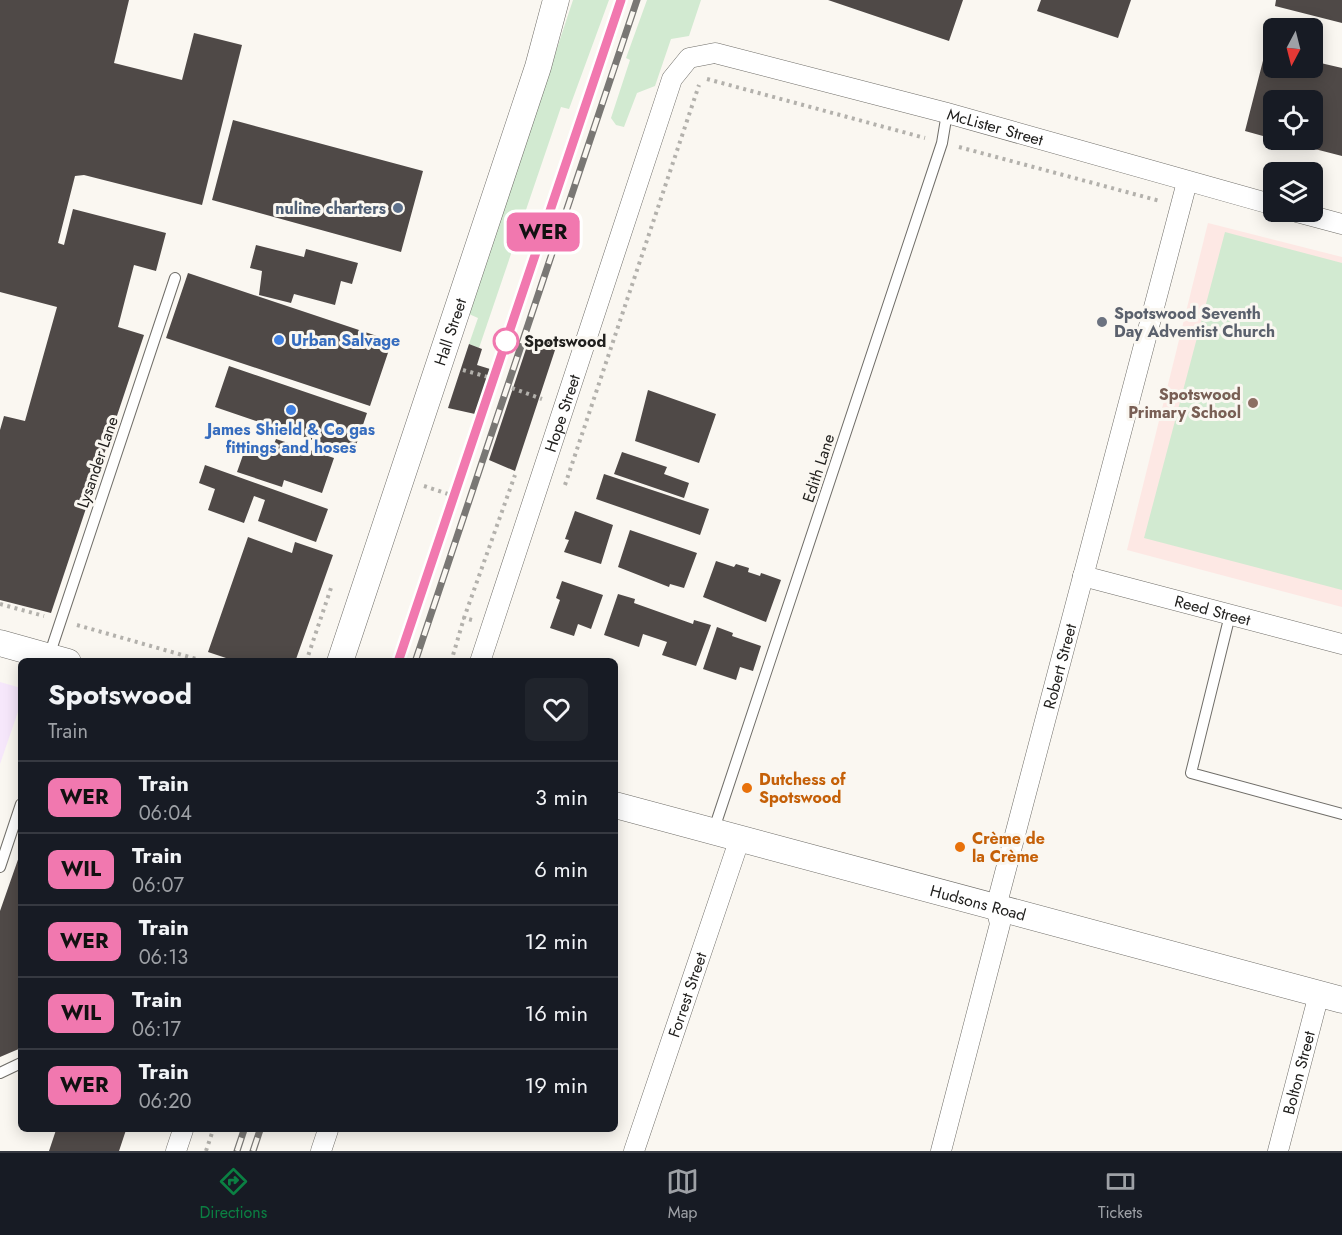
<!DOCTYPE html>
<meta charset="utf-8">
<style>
:root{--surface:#171b24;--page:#20242c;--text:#f1f3f6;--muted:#9ea1a6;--line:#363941;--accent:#0b8043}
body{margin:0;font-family:Jost,sans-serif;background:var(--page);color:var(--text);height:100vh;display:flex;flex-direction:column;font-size:22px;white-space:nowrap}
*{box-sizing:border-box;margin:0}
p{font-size:20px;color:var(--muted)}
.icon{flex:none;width:33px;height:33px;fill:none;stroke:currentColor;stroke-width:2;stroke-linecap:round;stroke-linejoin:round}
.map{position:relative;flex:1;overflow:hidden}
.sheet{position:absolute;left:18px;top:658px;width:600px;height:474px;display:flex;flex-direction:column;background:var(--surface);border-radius:9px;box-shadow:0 3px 15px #0003}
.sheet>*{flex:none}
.badge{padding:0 12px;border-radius:9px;font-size:21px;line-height:39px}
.needle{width:39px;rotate:187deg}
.tools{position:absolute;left:1263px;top:18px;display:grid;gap:12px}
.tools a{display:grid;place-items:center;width:60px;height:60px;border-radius:9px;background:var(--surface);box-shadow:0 3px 15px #0003;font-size:30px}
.map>.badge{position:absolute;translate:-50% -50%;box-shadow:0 0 0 3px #fff}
.round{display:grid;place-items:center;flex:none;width:63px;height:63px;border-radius:9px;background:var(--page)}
.overview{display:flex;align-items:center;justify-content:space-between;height:102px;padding:0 30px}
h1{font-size:28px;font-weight:700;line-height:45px}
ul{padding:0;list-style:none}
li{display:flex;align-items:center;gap:18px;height:72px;padding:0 30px;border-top:2px solid var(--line)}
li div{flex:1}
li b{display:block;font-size:22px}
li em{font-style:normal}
li .badge{min-width:66px;font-weight:700;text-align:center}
.tab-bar{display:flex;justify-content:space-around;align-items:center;height:84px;border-top:2px solid var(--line);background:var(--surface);font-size:16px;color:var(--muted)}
.tab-bar a{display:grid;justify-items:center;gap:3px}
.tab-bar .current{color:var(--accent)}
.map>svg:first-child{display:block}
.industrial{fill:#f6e7fb}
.education{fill:#fde8e4}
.green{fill:#d2ead1}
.building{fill:#4f4947}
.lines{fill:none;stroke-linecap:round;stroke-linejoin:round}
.service-casing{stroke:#6f6d68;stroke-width:12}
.minor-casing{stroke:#6f6d68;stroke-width:21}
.tertiary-casing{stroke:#6f6d68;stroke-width:27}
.path{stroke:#b3b1ac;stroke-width:4;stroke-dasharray:3 4.5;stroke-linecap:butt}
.service{stroke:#fff;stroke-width:10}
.minor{stroke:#fff;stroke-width:20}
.tertiary{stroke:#fff;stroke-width:26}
.rail-casing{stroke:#797774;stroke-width:7}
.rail{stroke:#faf7f1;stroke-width:4.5;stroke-dasharray:14;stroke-linecap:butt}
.line-casing{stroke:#fff;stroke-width:14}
.line{stroke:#f178af;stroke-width:9}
.service-dot{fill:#5c6f8a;stroke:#faf7f1;stroke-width:2}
.worship-dot{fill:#6b7280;stroke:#faf7f1;stroke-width:2}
.shop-dot{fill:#3f7fe0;stroke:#faf7f1;stroke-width:2}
.stop-dot{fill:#fff;stroke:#f178af;stroke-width:3}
.education-dot{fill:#8d6e63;stroke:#faf7f1;stroke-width:2}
.food-dot{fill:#e8710a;stroke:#faf7f1;stroke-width:2}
.labels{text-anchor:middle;stroke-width:6;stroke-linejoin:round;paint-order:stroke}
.street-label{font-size:16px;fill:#21201e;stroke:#faf7f1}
.service-label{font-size:16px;font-weight:bold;fill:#4e5e75;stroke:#faf7f1;text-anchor:end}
.worship-label{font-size:16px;font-weight:bold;fill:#5b616d;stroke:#faf7f1;text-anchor:start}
.shop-label{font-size:16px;font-weight:bold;fill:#366cbe;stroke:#faf7f1;text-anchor:start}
.stop-label{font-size:16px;font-weight:bold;fill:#21201e;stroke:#faf7f1;text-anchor:start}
.education-label{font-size:16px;font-weight:bold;fill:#785e54;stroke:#faf7f1;text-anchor:end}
.food-label{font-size:16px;font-weight:bold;fill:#c56008;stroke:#faf7f1;text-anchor:start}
</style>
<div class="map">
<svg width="1342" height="1151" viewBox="0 0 1342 1151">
<rect width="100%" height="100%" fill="#faf7f1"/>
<path class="industrial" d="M 0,682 L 21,688 L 21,703 L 0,764 Z"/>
<path class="education" d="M 1208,223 L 1342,257 L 1342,607 L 1127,550 Z"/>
<path class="green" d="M 573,0 L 609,0 L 569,109 L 561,107 L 479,348 L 469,344 L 478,318 L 469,314 Z
M 647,0 L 701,0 L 689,36 L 671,39 L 655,86 L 637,93 L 624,127 L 616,125 L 611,118 L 630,60 L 626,58 Z
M 1225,232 L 1342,263 L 1342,590 L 1144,538 Z"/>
<path class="building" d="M 0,0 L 129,0 L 114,63 L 182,80 L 194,33 L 242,45 L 202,205 L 84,175 L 75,176 L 58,243 L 64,245 L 73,209 L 166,233 L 156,271 L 134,265 L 118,327 L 144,335 L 51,613 L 0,600 L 0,430 L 4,416 L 25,421 L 57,307 L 0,292 Z
M 828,0 L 963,0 L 949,41 Z
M 1041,0 L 1131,0 L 1118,38 L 1037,11 Z
M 1276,0 L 1342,0 L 1342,23 L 1275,6 Z
M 1266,49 L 1274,51 L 1274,68 L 1312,68 L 1312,61 L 1342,68 L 1342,156 L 1280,140 L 1312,140 L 1312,100 L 1274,100 L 1274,139 L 1245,131 Z
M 233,120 L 423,171 L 401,252 L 212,200 Z
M 256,245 L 304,257 L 306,249 L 358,263 L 352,284 L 341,281 L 335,305 L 294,294 L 291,303 L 259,295 L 262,271 L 250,268 Z
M 188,273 L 392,341 L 370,406 L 166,338 Z
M 530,337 L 557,344 L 515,471 L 489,460 Z
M 469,344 L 482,349 L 477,365 L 490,369 L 475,414 L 448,408 Z
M 229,366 L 367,413 L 353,454 L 215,407 Z
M 648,390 L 716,414 L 699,463 L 635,441 Z
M 276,439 L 334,458 L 322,493 L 284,480 L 282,487 L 237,472 L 248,441 L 272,449 Z
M 622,452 L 667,467 L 664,474 L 689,483 L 684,498 L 614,474 Z
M 205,465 L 328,509 L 316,542 L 258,521 L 265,500 L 254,496 L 244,523 L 208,510 L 215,489 L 199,483 Z
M 604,474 L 709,509 L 700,535 L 596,499 Z
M 575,511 L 613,525 L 601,564 L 564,552 L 569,540 L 565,539 Z
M 630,530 L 697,553 L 684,588 L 670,584 L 669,587 L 618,567 Z
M 248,537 L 292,553 L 295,542 L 333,555 L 295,662 L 238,662 L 208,652 Z
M 716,561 L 734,567 L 736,564 L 749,568 L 748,572 L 760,576 L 761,573 L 781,580 L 766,622 L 703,597 Z
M 562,581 L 603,595 L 591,629 L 578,624 L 574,636 L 550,628 L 560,600 L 556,598 Z
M 618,594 L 635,599 L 634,603 L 693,624 L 694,620 L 711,625 L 696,666 L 662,655 L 667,642 L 643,634 L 639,647 L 604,635 Z
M 717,627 L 733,633 L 732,636 L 761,646 L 753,671 L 740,667 L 736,680 L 703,669 Z
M 21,851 L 21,1048 L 0,1057 L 0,911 Z
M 56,1130 L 126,1130 L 119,1151 L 49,1151 Z"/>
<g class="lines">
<defs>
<path id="service" d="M 1230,615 L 1191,773 L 1342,814
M 49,656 L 175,278
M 713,832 L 942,143 L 947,113
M 0,867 L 21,804
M 0,1073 L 21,1063"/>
<g id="minor">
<path d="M 1297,212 L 1342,224"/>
<path id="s1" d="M 1083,576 L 1342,644"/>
<path id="s2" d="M 480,662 L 672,79 L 689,58 L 715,53 L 947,113 L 1274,205"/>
<path d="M 176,1151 L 183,1130"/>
<path d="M 321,1151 L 328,1130"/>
<path id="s3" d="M 634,1151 L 740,838"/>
<path id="s4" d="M 941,1151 L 1000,924 L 996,907 L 1187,182"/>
<path id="s5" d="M 1278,1151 L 1319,994"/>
</g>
<g id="tertiary">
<path d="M 0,643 L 68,662"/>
<path id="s6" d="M 340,662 L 538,67 L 556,0"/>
<path id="s7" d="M 615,805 L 1342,1000"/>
</g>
</defs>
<use href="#service" class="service-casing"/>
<use href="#minor" class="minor-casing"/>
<use href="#tertiary" class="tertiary-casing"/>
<path class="path" d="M 707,79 L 925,138
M 959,147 L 1160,201
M 463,370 L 488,377
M 512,388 L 542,399
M 565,485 L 699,85
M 424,486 L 448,494
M 0,604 L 44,616
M 472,620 L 464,618 L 515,475
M 77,625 L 207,662
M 306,662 L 332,585
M 451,662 L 464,618
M 206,1151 L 213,1130"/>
<use href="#service" class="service"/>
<use href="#minor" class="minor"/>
<use href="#tertiary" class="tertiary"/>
<defs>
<path id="rail" d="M 398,662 L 621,0
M 415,662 L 637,0
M 237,1151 L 244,1130
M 253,1151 L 260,1130"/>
</defs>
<use href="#rail" class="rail-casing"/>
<use href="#rail" class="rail"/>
</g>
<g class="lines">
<defs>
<path id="line" d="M 398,662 L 621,0"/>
</defs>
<use href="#line" class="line-casing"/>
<use href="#line" class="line"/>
</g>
<circle class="service-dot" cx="398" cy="208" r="6"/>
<circle class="worship-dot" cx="1102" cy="322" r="6"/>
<g class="shop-dot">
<circle cx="279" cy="340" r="6"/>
<circle cx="291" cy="410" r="6"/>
</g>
<circle class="stop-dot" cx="506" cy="341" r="12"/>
<circle class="education-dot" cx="1253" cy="403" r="6"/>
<g class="food-dot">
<circle cx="747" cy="788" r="6"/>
<circle cx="960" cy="847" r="6"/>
</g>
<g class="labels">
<g class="street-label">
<text dy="6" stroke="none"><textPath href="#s2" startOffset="957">McLister Street</textPath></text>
<text dy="6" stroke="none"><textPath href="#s6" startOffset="348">Hall Street</textPath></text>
<text dy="6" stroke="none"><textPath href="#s2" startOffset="262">Hope Street</textPath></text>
<text transform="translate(97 462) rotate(-71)" y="6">Lysander Lane</text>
<text transform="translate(818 468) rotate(-72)" y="6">Edith Lane</text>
<text dy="6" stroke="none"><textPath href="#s1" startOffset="134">Reed Street</textPath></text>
<text dy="6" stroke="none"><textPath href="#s4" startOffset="501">Robert Street</textPath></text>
<text dy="6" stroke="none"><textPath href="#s7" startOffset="376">Hudsons Road</textPath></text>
<text dy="6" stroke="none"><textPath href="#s3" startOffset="165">Forrest Street</textPath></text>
<text dy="6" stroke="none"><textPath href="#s5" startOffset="81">Bolton Street</textPath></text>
</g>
<g class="service-label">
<text x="386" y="214">nuline charters</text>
</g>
<g class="worship-label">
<text x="1114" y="319">Spotswood Seventh<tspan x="1114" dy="18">Day Adventist Church</tspan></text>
</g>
<g class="shop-label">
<text x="291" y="346">Urban Salvage</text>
<text x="291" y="435" text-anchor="middle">James Shield &amp; Co gas<tspan x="291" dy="18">fittings and hoses</tspan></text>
</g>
<g class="stop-label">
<text x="524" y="347">Spotswood</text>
</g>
<g class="education-label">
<text x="1241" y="400">Spotswood<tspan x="1241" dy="18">Primary School</tspan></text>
</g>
<g class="food-label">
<text x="759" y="785">Dutchess of<tspan x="759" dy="18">Spotswood</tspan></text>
<text x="972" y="844">Crème de<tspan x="972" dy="18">la Crème</tspan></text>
</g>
</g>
</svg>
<div class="tools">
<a><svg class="needle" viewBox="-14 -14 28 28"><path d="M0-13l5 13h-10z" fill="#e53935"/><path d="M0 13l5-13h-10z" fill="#9ea1a6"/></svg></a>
<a><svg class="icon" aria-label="locate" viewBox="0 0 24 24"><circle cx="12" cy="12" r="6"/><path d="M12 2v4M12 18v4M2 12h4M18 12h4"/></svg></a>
<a><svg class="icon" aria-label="layers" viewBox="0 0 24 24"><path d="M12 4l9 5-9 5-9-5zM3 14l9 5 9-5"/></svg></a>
</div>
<b class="badge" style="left:543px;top:232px;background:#f178af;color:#111">WER</b>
<section class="sheet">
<div class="overview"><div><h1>Spotswood</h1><p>Train</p></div><a class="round"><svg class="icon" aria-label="heart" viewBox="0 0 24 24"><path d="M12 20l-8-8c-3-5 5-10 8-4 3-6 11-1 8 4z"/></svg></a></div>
<ul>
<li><span class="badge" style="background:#f178af;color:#111">WER</span><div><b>Train</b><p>06:04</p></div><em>3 min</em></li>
<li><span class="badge" style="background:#f178af;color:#111">WIL</span><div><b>Train</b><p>06:07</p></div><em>6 min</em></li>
<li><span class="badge" style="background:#f178af;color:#111">WER</span><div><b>Train</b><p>06:13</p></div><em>12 min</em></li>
<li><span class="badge" style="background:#f178af;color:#111">WIL</span><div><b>Train</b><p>06:17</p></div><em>16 min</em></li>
<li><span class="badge" style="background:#f178af;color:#111">WER</span><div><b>Train</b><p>06:20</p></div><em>19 min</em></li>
</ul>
</section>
</div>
<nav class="tab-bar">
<a class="current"><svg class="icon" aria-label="directions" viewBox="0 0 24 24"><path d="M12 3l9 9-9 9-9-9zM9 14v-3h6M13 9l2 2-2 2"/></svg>Directions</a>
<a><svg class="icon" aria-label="map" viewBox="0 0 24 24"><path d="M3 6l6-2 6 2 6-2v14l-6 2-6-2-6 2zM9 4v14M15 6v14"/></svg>Map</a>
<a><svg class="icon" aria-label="tickets" viewBox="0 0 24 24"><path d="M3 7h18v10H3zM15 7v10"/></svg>Tickets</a>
</nav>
